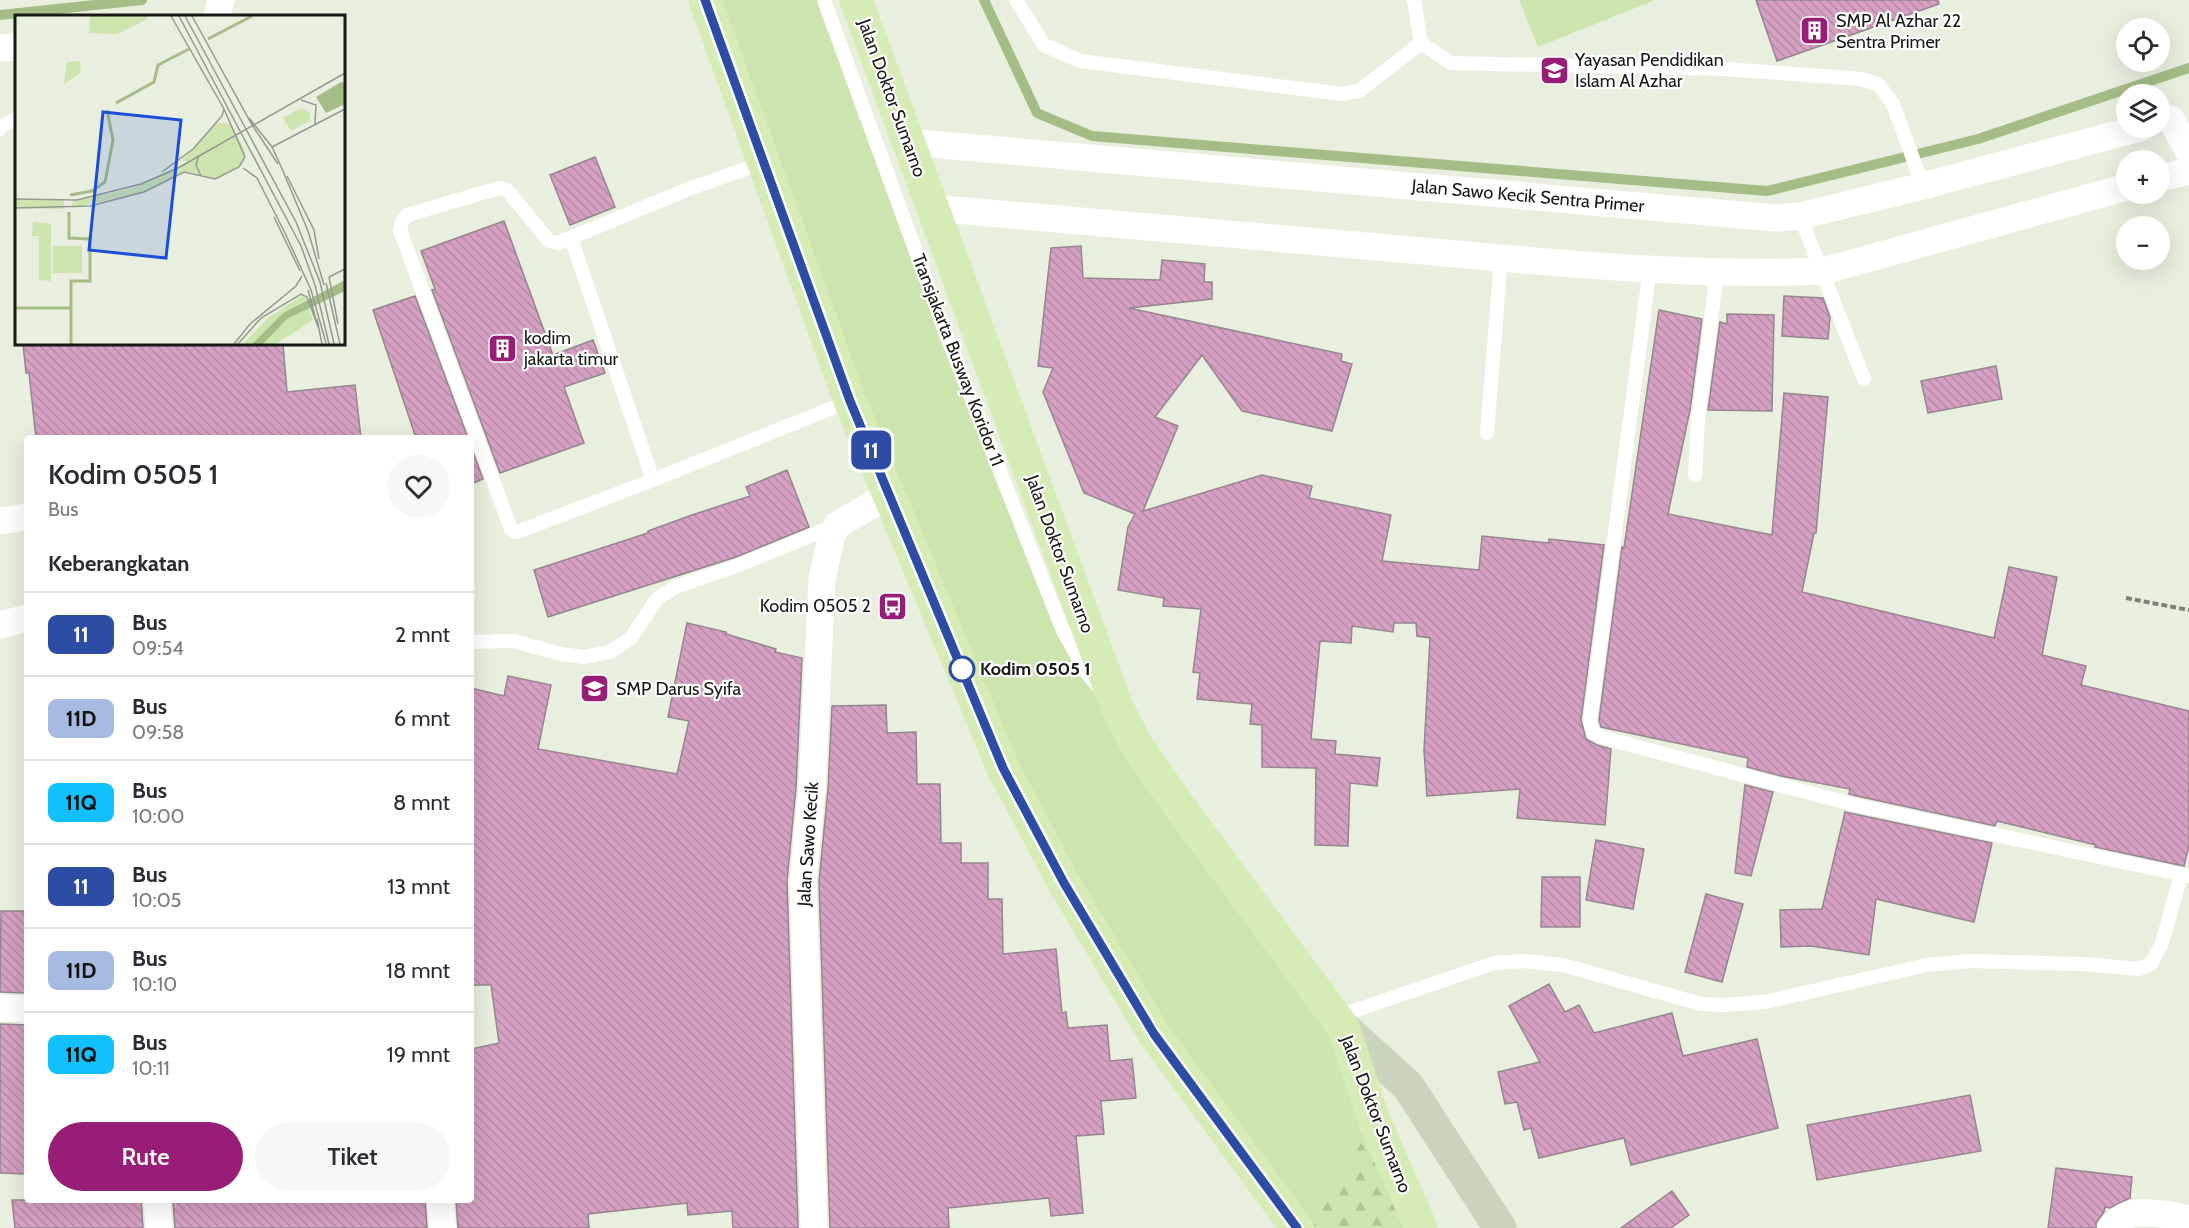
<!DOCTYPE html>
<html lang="id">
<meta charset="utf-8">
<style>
:root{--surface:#fff;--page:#f7f7f7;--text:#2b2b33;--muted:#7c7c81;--line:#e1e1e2;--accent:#971d77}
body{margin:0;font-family:Cabin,sans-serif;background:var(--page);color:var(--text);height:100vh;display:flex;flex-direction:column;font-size:22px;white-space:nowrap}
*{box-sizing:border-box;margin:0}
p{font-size:20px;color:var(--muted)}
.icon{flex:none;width:33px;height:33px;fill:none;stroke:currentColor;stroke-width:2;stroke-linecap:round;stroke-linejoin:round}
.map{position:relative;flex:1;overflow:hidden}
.drawer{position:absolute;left:24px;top:435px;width:450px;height:768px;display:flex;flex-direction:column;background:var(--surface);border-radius:6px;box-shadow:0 6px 24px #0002}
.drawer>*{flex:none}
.badge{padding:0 12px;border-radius:9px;font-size:21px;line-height:39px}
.controls{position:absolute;left:2116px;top:18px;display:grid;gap:12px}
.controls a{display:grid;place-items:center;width:54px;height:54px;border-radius:50%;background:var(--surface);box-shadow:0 6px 24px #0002;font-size:30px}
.map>.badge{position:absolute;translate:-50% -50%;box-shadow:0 0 0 3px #fff}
h2{padding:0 24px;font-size:22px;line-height:54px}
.round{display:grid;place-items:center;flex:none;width:63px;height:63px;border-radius:32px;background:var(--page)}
.head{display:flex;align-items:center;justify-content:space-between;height:102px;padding:0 24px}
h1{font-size:28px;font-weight:600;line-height:45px}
.primary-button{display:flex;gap:12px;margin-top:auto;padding:12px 24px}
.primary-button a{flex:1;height:69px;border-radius:36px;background:var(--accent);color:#fff;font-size:24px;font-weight:600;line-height:69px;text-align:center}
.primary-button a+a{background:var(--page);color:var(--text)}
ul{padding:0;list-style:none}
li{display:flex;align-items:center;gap:18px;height:84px;padding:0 24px;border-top:2px solid var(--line)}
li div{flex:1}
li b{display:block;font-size:22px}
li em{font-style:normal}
li .badge{min-width:66px;font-weight:700;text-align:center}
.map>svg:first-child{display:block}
.green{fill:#cde4ae}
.forest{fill:url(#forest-firs)}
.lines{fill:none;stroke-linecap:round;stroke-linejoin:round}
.stream{stroke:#a5bc86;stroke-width:10}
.building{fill:url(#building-back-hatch);stroke:#95858e;stroke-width:1.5}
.path{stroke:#7c8176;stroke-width:4;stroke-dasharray:6 3;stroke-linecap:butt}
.lane{stroke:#fff;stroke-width:14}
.street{stroke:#fff;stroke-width:27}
.secondary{stroke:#cad3bb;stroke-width:33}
.primary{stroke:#d6ebb5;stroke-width:33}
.line-casing{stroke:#fff;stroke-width:14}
.line{stroke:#2d4ca4;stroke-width:9}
.stop-dot{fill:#fff;stroke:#2d4ca4;stroke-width:3}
.labels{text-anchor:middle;stroke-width:4.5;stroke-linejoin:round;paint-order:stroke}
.poi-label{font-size:18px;fill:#171914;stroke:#fff;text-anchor:start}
.street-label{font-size:18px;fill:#171914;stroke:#fff}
.stop-label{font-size:18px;font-weight:bold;fill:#171914;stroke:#fff;text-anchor:start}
.inset-river{fill:none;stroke:#a5bc86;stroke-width:3}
.inset-road{fill:none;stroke:#94998e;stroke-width:1.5}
.view{fill:#1d4ed8;fill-opacity:0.15;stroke:#1d4ed8;stroke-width:3}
.inset-edge{fill:none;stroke:#171914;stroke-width:3}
</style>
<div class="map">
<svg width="2189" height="1228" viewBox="0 0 2189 1228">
<defs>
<pattern id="forest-firs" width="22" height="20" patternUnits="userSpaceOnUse" patternTransform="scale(1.5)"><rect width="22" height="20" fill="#cde4ae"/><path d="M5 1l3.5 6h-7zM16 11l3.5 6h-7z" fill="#afc395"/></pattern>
<pattern id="building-back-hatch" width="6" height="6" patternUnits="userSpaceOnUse" patternTransform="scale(1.5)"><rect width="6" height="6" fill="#d5a0c1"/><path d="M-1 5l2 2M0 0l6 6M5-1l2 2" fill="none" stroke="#b689a5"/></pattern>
</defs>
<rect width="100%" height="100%" fill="#e8efdf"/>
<path class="green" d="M 706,0 L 826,0 L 1063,631 L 1336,1017 L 1374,1120 L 1312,1228 L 1297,1228 L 1039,835 Z
M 1519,0 L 1655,0 L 1538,47 Z"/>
<path class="forest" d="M 1374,1120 L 1421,1228 L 1312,1228 Z"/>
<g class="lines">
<path class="stream" d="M 984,0 L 1037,113 L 1092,136 L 1767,191 L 1978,139 L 2189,68
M 0,15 L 142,0"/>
</g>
<path class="building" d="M 1756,0 L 1938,0 L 1939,4 L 1777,61 Z
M 595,157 L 615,207 L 570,225 L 550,175 Z
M 504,221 L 553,355 L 593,340 L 605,373 L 564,387 L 584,443 L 500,473 L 432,290 L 435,289 L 421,251 Z
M 1081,246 L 1083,278 L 1160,280 L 1162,260 L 1205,264 L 1204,282 L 1212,282 L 1212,299 L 1129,308 L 1342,354 L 1341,361 L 1352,364 L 1332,431 L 1242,411 L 1202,355 L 1155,417 L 1178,426 L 1143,511 L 1262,475 L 1312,486 L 1309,498 L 1391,515 L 1382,561 L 1479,570 L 1482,536 L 1549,543 L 1549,539 L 1604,545 L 1581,720 L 1586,739 L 1597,745 L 1611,749 L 1605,825 L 1517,818 L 1520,789 L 1427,796 L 1424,750 L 1430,638 L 1417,636 L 1416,623 L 1394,623 L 1393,632 L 1352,626 L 1351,643 L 1320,641 L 1311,739 L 1336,741 L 1335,754 L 1380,758 L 1377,786 L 1350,783 L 1348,846 L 1315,845 L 1316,768 L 1262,767 L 1262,725 L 1250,724 L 1252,704 L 1197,699 L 1200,673 L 1193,672 L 1201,609 L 1163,606 L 1164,598 L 1118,590 L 1128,527 L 1135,514 L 1084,493 L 1043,392 L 1053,368 L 1038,366 L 1051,248 Z
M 415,296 L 468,438 L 416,438 L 373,310 Z
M 1784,296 L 1823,298 L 1830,317 L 1828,339 L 1782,336 Z
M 1659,310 L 1702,319 L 1690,410 L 1668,514 L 1772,535 L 1784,393 L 1828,397 L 1816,533 L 1814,533 L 1802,592 L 1994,638 L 2009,567 L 2057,577 L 2042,655 L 2086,666 L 2081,685 L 2189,711 L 2189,846 L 2184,866 L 2095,847 L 2096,845 L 1997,821 L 1995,826 L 1857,796 L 1849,794 L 1850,789 L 1781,776 L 1747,767 L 1748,758 L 1601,727 L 1599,720 L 1622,547 L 1624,548 Z
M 1727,314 L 1774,315 L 1772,411 L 1708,410 L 1720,322 L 1727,324 Z
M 23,344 L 283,344 L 287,392 L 355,385 L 361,438 L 36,438 L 29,373 L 26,373 Z
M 1996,366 L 2002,399 L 1928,413 L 1921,381 Z
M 471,447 L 483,479 L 471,484 Z
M 787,470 L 809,527 L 736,557 L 548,617 L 534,570 L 648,533 L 648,531 L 692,515 L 750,496 L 746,487 Z
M 687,623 L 726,632 L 726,634 L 776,649 L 775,652 L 802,658 L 796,787 L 787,881 L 798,1228 L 733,1228 L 732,1211 L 688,1215 L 687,1203 L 588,1214 L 589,1228 L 458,1228 L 456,1200 L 471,1200 L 471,1049 L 499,1043 L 491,985 L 471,985 L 471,688 L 504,696 L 508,676 L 551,685 L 538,749 L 677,774 L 689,721 L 668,717 Z
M 886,705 L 887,733 L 916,732 L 917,784 L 940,784 L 941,843 L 961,843 L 961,863 L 988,863 L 988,899 L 1002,899 L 1003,954 L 1056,949 L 1062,1013 L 1066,1012 L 1068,1028 L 1107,1025 L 1110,1061 L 1132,1059 L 1136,1098 L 1101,1101 L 1104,1134 L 1076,1136 L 1083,1213 L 1051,1216 L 1049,1198 L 948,1208 L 949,1228 L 830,1228 L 819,882 L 828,789 L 832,706 Z
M 1745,785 L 1773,792 L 1751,876 L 1735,873 Z
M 1845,812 L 1992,843 L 1974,922 L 1876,899 L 1869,955 L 1811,946 L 1781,947 L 1780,910 L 1822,909 Z
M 1596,840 L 1644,849 L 1633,909 L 1586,900 Z
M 1542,877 L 1580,877 L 1580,927 L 1541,927 Z
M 1706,894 L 1743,904 L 1722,982 L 1685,972 Z
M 1,911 L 27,911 L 27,993 L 0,992 Z
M 1549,984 L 1565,1012 L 1579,1005 L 1594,1033 L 1672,1013 L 1683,1056 L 1757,1039 L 1778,1128 L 1631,1165 L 1624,1138 L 1539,1158 L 1531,1128 L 1524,1130 L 1517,1102 L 1505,1104 L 1498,1072 L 1540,1062 L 1509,1006 Z
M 0,1024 L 27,1025 L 27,1174 L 0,1173 Z
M 1970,1095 L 1981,1151 L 1817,1180 L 1807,1125 Z
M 2056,1168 L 2132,1177 L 2130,1198 L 2110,1208 L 2105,1207 L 2104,1212 L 2096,1223 L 2096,1228 L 2048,1228 Z
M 1672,1191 L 1689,1215 L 1671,1228 L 1621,1228 Z
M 12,1200 L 141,1200 L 143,1228 L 15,1228 Z
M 204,1200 L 425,1200 L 427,1228 L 175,1228 L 173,1202 Z"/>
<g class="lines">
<path class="path" d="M 2126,598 L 2189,610"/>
<path class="lane" d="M 824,0 L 947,337 L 1063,631 L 1088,675 L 1097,685
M 1016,0 L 1044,45 L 1080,61 L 1342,94 L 1359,91 L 1421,43
M 1414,0 L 1421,43 L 1451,63 L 1725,69 L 1862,79 L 1878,84 L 1893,104 L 1923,186
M 0,129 L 1,126 L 16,119
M 763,163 L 691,188 L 558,243 L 549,241 L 507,190 L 499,188 L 407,215 L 402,222 L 400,230 L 511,529 L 515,532 L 520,531 L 653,480 L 850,401
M 1800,216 L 1864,379
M 571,238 L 653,480
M 1650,268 L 1590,721 L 1593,733 L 1601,737 L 1855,805 L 2189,876
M 1487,433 L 1501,258
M 1695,475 L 1698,421 L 1717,272
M 471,642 L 514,641 L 561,654 L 584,657 L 610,652 L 631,638 L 657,599 L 675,587 L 739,565 L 834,526
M 1336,1017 L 1494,963 L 1523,961 L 1563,965 L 1701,1004 L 1723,1005 L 1765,1002 L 1927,965 L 1969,961 L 2083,964 L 2139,969 L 2151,964 L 2162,943 L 2181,875"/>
<path class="street" d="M 217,16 L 221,0
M 0,48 L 16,47
M 2171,119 L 2189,152
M 907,142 L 1776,218 L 1800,216 L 1923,186 L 2140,128
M 2160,178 L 2189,171
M 932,208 C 1092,222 1251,236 1411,250 C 1548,262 1686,277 1823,271 L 2127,187
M 0,521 L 27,517
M 0,625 L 27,618
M 0,1008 L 27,1009
M 157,1200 L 159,1228
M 440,1200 L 443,1228
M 814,1228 L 803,881 L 812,788 L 822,580 L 831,538 L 837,525 L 890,494
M 2111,1228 C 2117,1222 2122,1216 2131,1214 C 2145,1210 2174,1216 2189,1219"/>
<path class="secondary" d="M 1343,1027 L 1408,1086 L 1500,1228"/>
<path class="primary" d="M 705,0 L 850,401 L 1003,768 L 1064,883 L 1154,1034 L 1297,1228
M 856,0 L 1117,707 L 1137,746 L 1182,810 L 1343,1027 L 1374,1120 L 1421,1228"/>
</g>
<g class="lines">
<defs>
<path id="line" d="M 705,0 L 850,401 L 1003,768 L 1064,883 L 1154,1034 L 1297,1228"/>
</defs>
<use href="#line" class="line-casing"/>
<use href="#line" class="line"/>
</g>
<defs>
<symbol id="building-square" viewBox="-11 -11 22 22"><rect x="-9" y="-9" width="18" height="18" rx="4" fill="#971d77" stroke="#fff"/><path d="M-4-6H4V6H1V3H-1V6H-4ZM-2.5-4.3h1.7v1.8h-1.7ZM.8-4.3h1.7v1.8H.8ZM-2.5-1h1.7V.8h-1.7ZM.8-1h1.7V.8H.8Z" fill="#fff"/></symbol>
<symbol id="school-square" viewBox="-11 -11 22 22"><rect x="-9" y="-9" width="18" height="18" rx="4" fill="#971d77" stroke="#fff"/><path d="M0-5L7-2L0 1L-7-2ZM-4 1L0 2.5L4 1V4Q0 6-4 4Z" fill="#fff"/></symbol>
<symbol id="bus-square" viewBox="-11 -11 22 22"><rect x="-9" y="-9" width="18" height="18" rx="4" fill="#971d77" stroke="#fff"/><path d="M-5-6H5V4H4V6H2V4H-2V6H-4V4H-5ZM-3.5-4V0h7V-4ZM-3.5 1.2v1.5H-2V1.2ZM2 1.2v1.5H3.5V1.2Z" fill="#fff"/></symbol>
</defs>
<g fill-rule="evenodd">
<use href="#building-square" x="1798" y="14" width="33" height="33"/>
<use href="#school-square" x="1538" y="54" width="33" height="33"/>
<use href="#building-square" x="486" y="332" width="33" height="33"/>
<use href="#bus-square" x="876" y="590" width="33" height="33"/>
<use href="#school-square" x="578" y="672" width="33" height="33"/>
</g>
<circle class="stop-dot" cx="962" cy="669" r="12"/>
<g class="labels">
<g class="poi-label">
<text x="1836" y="27">SMP Al Azhar 22<tspan x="1836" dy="21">Sentra Primer</tspan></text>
<text x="1575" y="66">Yayasan Pendidikan<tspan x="1575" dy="21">Islam Al Azhar</tspan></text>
<text x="524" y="344">kodim<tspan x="524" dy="21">jakarta timur</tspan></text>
<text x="871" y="612" text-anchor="end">Kodim 0505 2</text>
<text x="616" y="695">SMP Darus Syifa</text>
</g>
<g class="street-label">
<text transform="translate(892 98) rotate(70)" y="6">Jalan Doktor Sumarno</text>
<text transform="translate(1528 196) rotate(5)" y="6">Jalan Sawo Kecik Sentra Primer</text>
<text transform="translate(958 360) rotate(69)" y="6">Transjakarta Busway Koridor 11</text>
<text transform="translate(1060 554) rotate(70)" y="6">Jalan Doktor Sumarno</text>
<text transform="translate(808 844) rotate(-86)" y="6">Jalan Sawo Kecik</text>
<text transform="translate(1376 1114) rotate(69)" y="6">Jalan Doktor Sumarno</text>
</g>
<g class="stop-label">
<text x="980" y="675">Kodim 0505 1</text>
</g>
</g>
<g transform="translate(15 15)">
<rect width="330" height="330" fill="#e8efdf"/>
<path d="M 75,1 L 131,1 L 132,4 L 102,19 L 74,18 ZM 65,46 L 66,58 L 49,69 L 52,47 ZM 154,156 L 161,161 L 129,177 L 58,193 L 57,187 L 121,172 ZM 0,184 L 49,185 L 49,194 L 0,193 ZM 18,207 L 36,209 L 36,266 L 24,265 L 24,221 L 17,221 ZM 38,231 L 67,231 L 67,258 L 38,258 ZM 287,281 L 292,284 L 268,298 L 237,329 L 228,329 L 253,303 ZM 294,294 L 298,305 L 261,329 L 248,329 L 272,304 Z" fill="#cde4ae"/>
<path d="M 202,108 L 216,109 L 230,136 L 228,148 L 202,164 L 174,157 L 161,161 L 154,156 L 173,146 L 166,146 Z" fill="#cde4ae"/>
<path d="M 286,93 L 295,98 L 295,106 L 276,116 L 268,103 Z" fill="#cde4ae"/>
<path d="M 326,67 L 330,68 L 330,89 L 311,98 L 301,82 ZM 330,265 L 330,276 L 272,304 L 248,329 L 237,329 L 268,298 Z" fill="#a5bc86"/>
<path class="inset-river" d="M 193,24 L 237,1M 101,88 L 139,67 L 143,50 L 174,34M 55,180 L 77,176 L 90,167 L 98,125 L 92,95M 54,197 L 54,223 L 75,224 L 75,266 L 56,266 L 56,329M 0,293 L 56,293"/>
<path class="inset-road" d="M 164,1 L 286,231 L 300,270 L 314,329M 170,1 L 281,207 L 305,267 L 319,329M 177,1 L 236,108 L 263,149M 286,85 L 301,90 L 300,109M 234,103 L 257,132 L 268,156M 257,132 L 330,94M 184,140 L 181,150 L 186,161M 228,153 L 242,163 L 270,218 L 296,275 L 311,328M 268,156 L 293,216 L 309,270M 147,157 L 178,134 L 207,101 L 209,94 L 156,1M 272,161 L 299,215 L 304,244M 0,184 L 62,185 L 126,169 L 163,153 L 330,58M 0,193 L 75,191 L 129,177 L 169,157 L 200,164 L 224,152 L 230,142 L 209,94M 259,202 L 285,256M 311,268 L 325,329M 293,275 L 301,305M 302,304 L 307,329M 323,309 L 314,262 L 330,254M 219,329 L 235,309 L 281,271 L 287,261M 223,329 L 246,303 L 286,279 L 292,282 L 303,312"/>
<path class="view" d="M 88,97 L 166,105 L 151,243 L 74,235 Z"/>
<rect width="330" height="330" class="inset-edge"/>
</g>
</svg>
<div class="controls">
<a><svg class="icon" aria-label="locate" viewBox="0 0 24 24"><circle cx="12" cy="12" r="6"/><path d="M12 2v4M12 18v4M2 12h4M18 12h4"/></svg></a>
<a><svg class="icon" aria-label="layers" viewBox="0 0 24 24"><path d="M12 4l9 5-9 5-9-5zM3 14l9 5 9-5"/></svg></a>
<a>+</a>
<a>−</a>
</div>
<b class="badge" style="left:871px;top:450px;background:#2d4ca4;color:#fff">11</b>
<section class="drawer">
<div class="head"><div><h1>Kodim 0505 1</h1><p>Bus</p></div><a class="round"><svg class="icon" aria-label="heart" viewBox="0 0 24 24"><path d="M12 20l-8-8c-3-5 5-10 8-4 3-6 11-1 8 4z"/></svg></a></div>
<h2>Keberangkatan</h2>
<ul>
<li><span class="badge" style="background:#2d4ca4;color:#fff">11</span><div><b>Bus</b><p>09:54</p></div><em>2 mnt</em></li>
<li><span class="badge" style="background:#a7bbe0;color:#111">11D</span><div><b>Bus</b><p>09:58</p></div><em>6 mnt</em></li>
<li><span class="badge" style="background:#11c0ff;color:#111">11Q</span><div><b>Bus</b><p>10:00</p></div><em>8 mnt</em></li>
<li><span class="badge" style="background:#2d4ca4;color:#fff">11</span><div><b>Bus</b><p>10:05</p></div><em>13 mnt</em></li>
<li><span class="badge" style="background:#a7bbe0;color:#111">11D</span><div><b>Bus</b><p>10:10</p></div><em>18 mnt</em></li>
<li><span class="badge" style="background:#11c0ff;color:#111">11Q</span><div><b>Bus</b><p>10:11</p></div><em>19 mnt</em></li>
</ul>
<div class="primary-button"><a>Rute</a><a>Tiket</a></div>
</section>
</div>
